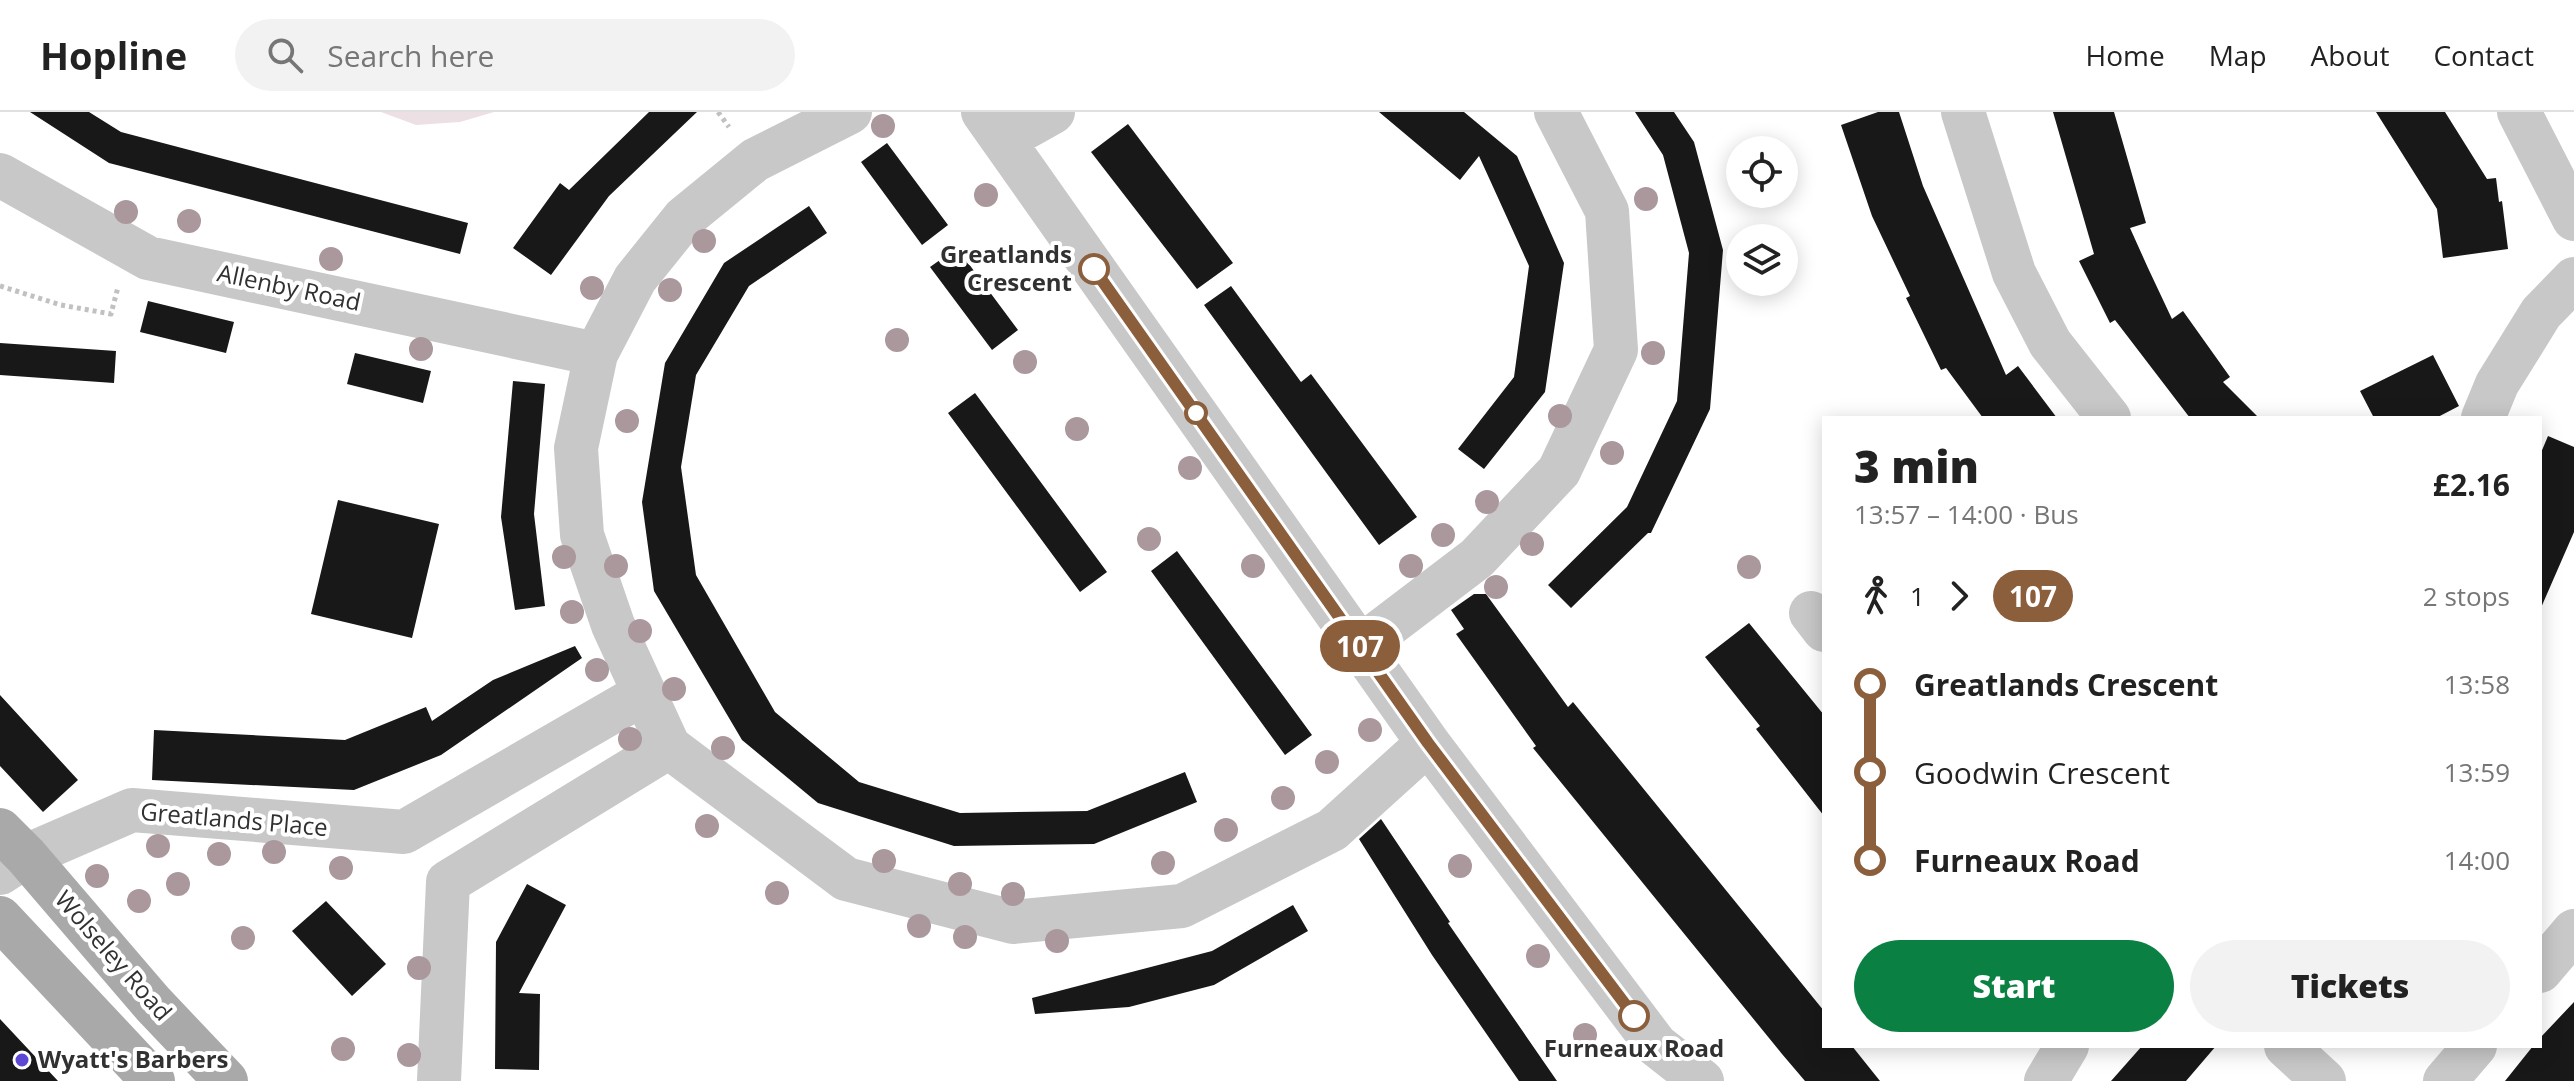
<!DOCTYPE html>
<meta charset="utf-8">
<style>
:root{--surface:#fff;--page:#f2f2f2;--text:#222;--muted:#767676;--line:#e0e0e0;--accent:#0b8043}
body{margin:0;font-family:"Open Sans",sans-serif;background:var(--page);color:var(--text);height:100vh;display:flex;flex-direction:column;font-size:30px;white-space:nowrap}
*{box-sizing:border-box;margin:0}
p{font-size:26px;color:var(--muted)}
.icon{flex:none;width:44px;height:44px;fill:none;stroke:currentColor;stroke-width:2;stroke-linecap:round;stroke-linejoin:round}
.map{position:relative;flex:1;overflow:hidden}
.side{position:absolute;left:1822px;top:304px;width:720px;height:632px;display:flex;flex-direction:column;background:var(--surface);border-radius:0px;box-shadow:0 4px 20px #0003}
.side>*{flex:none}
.badge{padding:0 16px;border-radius:26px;font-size:28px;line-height:52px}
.tools{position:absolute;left:1726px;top:24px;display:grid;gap:16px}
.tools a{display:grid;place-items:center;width:72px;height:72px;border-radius:50%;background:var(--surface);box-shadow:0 4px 20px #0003;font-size:40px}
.map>.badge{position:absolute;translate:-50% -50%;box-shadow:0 0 0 4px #fff}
.legs{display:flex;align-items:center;gap:12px;height:88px;padding:0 32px;font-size:26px}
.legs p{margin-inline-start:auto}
.head{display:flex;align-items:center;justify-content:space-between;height:136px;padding:0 32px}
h1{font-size:44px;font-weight:800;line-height:60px}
.action{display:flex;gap:16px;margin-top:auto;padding:16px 32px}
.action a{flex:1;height:92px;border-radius:48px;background:var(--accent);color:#fff;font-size:32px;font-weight:800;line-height:92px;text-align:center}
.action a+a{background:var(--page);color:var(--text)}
ul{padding:0 32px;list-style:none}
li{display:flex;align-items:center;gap:28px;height:88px;font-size:30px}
li i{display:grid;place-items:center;width:12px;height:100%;margin:0 10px;background:currentColor}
li i::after{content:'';width:20px;height:20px;margin:-10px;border:6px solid;border-radius:50%;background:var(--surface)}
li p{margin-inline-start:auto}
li:first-child i{background:linear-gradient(#0000 50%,currentColor 0)}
li:last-child i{background:linear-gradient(currentColor 50%,#0000 0)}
header{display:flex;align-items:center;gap:48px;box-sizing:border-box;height:112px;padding:0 40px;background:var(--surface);border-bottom:2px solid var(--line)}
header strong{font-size:38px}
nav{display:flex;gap:44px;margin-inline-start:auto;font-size:28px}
.search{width:560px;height:72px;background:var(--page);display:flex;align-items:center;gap:20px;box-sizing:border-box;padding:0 28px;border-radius:44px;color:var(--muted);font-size:30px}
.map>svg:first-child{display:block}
.green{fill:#ece0e4}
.building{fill:#181818}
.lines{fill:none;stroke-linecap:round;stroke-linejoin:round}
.path{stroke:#c1c1c1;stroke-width:5;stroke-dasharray:4 4;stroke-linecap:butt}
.minor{stroke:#c8c8c8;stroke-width:44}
.major{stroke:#a9a9a9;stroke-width:44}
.tree{fill:#ab989d}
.line-1-casing{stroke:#fff;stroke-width:18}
.line-1{stroke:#8b5e3c;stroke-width:12}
.stop-1-dot{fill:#fff;stroke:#8b5e3c;stroke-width:4}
.poi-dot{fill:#5c48d2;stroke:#fff;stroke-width:3}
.labels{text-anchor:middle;stroke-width:8;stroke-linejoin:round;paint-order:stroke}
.stop-label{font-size:24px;font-weight:bold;fill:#313131;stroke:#fff;text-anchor:end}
.street-label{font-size:24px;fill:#313131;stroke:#fff}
.poi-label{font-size:24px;font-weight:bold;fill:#313131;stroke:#fff;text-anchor:start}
</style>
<header>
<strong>Hopline</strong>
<div class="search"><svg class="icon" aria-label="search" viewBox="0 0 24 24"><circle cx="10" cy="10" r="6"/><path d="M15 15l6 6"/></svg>Search here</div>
<nav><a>Home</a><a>Map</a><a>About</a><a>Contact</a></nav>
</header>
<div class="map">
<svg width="2574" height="969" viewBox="0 0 2574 969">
<rect width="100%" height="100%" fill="#fff"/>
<path class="green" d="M 381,0 L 494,0 L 460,10 L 416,13 Z"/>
<path class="building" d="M 30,0 L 89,0 L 121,20 L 468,111 L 460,142 L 109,51 Z
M 649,0 L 697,0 L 609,84 L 551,163 L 513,136 L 560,71 L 569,78 Z
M 1379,0 L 1464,0 L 1517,44 L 1564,151 L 1545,280 L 1484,357 L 1458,337 L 1514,265 L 1529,154 L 1479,44 L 1460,68 Z
M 1635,0 L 1674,0 L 1694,30 L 1723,138 L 1710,297 L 1651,421 L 1648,421 L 1571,496 L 1548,473 L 1627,395 L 1677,289 L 1689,141 L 1663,43 Z
M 1878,0 L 1899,0 L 1923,74 L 2006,263 L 2018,254 L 2057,306 L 1983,306 L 1946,256 L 1941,258 L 1906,186 L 1910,184 L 1872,104 L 1841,13 Z
M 2053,0 L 2114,0 L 2146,111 L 2130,116 L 2148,156 L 2172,207 L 2183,199 L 2230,265 L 2223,270 L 2259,306 L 2190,306 L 2115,208 L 2110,211 L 2079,149 L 2094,142 Z
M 2376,0 L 2445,0 L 2487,67 L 2496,66 L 2499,90 L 2502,89 L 2508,137 L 2443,146 L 2437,97 Z
M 1128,12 L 1233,151 L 1197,177 L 1091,40 Z
M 887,31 L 948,113 L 922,133 L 861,50 Z
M 809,94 L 827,121 L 749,174 L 696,263 L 681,355 L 696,463 L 775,600 L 859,670 L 960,701 L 1087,699 L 1185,660 L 1197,690 L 1094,732 L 954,734 L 818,691 L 742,628 L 654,479 L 642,390 L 665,251 L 724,151 Z
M 957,136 L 1018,218 L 992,238 L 930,155 Z
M 1231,174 L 1301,270 L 1311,262 L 1417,405 L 1379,433 L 1204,193 Z
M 148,189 L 234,210 L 226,241 L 140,220 Z
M 0,231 L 116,239 L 114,271 L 0,263 Z
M 355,241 L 431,259 L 423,291 L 347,272 Z
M 2433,243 L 2459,294 L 2436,306 L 2374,306 L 2360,279 Z
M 513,269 L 545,272 L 534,402 L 545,494 L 515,498 L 501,405 Z
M 975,281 L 1107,460 L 1080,480 L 948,301 Z
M 2548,324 L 2574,335 L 2574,420 L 2540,498 L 2540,343 Z
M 338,388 L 439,412 L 412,526 L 311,502 Z
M 1177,439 L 1312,623 L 1285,643 L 1151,459 Z
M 1474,482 L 1486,482 L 1568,595 L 1573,590 L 1824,899 L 1824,934 L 1852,934 L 1880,969 L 1805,969 L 1782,942 L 1533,636 L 1536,634 L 1456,522 L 1464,517 L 1451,498 Z
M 1749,511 L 1824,603 L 1824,704 L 1756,617 L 1760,614 L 1705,545 Z
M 575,534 L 582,546 L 441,643 L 354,678 L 152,668 L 154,618 L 345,628 L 426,595 L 432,609 L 493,568 Z
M 0,583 L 78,668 L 43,700 L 0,654 Z
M 1381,707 L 1450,810 L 1448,811 L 1557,969 L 1519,969 L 1432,843 L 1359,727 Z
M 527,772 L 566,793 L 519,881 L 540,882 L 539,958 L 495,957 L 496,830 Z
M 326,789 L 386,852 L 352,884 L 292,819 Z
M 1293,793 L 1308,819 L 1214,873 L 1129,895 L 1035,902 L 1032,886 L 1212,839 Z
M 2574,890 L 2574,969 L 2505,969 L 2533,934 L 2540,934 L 2540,926 Z
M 0,907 L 58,969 L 0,969 Z
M 2142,934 L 2216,934 L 2186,969 L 2111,969 Z"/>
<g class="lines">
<path class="path" d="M 718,0 L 729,15
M 0,174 L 61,193 L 111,202 L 118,175"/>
<path class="minor" d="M 850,0 L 755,48 L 684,106 L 635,167 L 596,242 L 576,336 L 582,423 L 613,513 L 669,635 L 846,767 L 1013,810 L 1182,794 L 1332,718 L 1428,631
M 983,0 L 1428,631 L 1656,933 L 1702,969
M 1963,0 L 2014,161 L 2050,231 L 2109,306
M 2519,0 L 2574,107
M 1003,28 L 1053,0
M 0,63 L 148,146 L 596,242
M 2483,306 L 2497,272 L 2541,201 L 2574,167
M 1811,501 L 1824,518
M 1360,535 L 1477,446 L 1559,359 L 1616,238 L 1607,99 L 1556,0
M 0,761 L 26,744 L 132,698 L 404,720 L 643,582
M 2540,859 L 2574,819
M 2286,934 L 2324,969
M 439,969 L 448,770 L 669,635
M 2046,969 L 2067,934
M 2445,969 L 2475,934"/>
<path class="major" d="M 0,718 L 26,744 L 153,892 L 226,969
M 0,806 L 153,969"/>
</g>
<g class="tree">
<circle cx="883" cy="14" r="12"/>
<circle cx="986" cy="83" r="12"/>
<circle cx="1646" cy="87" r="12"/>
<circle cx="126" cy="100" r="12"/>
<circle cx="189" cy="109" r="12"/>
<circle cx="704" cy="129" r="12"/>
<circle cx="331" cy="147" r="12"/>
<circle cx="592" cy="176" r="12"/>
<circle cx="670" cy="178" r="12"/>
<circle cx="897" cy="228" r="12"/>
<circle cx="421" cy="237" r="12"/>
<circle cx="1653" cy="241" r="12"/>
<circle cx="1025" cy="250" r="12"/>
<circle cx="1560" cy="304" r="12"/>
<circle cx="627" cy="309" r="12"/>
<circle cx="1077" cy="317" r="12"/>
<circle cx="1612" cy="341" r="12"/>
<circle cx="1190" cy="356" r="12"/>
<circle cx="1487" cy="390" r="12"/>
<circle cx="1443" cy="423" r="12"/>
<circle cx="1149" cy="427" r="12"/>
<circle cx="1532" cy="432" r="12"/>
<circle cx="564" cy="445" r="12"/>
<circle cx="616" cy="454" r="12"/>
<circle cx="1253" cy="454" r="12"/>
<circle cx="1411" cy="454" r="12"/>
<circle cx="1749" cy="455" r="12"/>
<circle cx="1496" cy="475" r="12"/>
<circle cx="572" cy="500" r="12"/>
<circle cx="640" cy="519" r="12"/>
<circle cx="597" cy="558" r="12"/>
<circle cx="674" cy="577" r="12"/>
<circle cx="1370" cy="618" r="12"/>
<circle cx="630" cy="627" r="12"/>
<circle cx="723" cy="636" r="12"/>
<circle cx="1327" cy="650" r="12"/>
<circle cx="1283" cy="686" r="12"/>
<circle cx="707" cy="714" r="12"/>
<circle cx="1226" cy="718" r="12"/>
<circle cx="158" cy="734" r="12"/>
<circle cx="274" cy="740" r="12"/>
<circle cx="219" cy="742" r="12"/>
<circle cx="884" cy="749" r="12"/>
<circle cx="1163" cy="751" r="12"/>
<circle cx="1460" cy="754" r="12"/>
<circle cx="341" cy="756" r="12"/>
<circle cx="97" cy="764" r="12"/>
<circle cx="178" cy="772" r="12"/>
<circle cx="960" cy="772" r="12"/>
<circle cx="777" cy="781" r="12"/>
<circle cx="1013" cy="782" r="12"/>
<circle cx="139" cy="789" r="12"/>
<circle cx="919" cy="814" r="12"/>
<circle cx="965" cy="825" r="12"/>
<circle cx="243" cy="826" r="12"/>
<circle cx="1057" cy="829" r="12"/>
<circle cx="1538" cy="844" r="12"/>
<circle cx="419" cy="856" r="12"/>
<circle cx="1585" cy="923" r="12"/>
<circle cx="343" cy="937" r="12"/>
<circle cx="409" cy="943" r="12"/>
</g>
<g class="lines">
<defs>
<path id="line-1" d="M 1094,157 L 1428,631 L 1634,904"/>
</defs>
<use href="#line-1" class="line-1-casing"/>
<use href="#line-1" class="line-1"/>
</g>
<g class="stop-1-dot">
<circle cx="1094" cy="157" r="14"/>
<circle cx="1196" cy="301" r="10"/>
<circle cx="1634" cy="904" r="14"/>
</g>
<circle class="poi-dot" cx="22" cy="948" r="8"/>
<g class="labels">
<g class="stop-label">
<text x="1072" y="151">Greatlands<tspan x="1072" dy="28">Crescent</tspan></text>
<text x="1634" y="945" text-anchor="middle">Furneaux Road</text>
</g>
<g class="street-label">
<text transform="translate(289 176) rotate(12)" y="8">Allenby Road</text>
<text transform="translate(234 708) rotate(5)" y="8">Greatlands Place</text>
<text transform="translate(113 844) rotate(49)" y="8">Wolseley Road</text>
</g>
<g class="poi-label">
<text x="38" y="956">Wyatt's Barbers</text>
</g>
</g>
</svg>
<div class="tools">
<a><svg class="icon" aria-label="locate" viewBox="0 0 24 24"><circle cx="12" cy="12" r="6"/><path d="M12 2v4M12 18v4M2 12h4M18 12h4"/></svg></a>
<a><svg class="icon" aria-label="layers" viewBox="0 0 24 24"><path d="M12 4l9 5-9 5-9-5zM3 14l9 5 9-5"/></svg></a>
</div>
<b class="badge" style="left:1360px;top:534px;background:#8b5e3c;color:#fff">107</b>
<section class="side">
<div class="head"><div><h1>3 min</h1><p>13:57 – 14:00 · Bus</p></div><b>£2.16</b></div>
<div class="legs"><svg class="icon" aria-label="walk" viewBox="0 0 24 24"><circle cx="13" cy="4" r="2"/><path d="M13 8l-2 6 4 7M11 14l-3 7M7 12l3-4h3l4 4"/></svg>1<svg class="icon" aria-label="forward" viewBox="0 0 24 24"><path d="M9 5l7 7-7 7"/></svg><b class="badge" style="background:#8b5e3c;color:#fff">107</b><p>2 stops</p></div>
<ul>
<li><i style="color:#8b5e3c"></i><b>Greatlands Crescent</b><p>13:58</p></li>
<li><i style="color:#8b5e3c"></i><span>Goodwin Crescent</span><p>13:59</p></li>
<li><i style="color:#8b5e3c"></i><b>Furneaux Road</b><p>14:00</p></li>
</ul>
<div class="action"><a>Start</a><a>Tickets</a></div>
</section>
</div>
